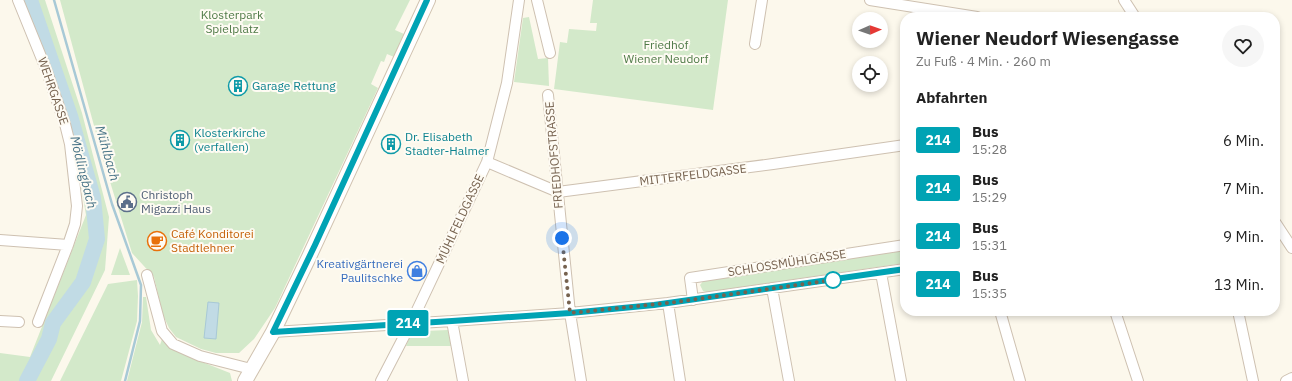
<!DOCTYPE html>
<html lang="de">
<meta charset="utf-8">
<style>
:root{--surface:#fff;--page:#f6f6f6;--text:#222;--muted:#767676}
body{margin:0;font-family:"IBM Plex Sans",sans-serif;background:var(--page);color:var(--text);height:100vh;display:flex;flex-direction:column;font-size:15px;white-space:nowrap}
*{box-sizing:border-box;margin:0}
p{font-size:13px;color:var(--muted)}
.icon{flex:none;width:22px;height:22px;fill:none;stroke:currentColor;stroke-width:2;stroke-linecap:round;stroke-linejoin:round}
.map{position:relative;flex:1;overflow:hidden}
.sheet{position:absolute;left:900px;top:12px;width:380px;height:304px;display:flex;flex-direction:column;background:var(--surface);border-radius:16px;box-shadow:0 2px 6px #0003}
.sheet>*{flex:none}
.badge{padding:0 8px;border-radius:3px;font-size:14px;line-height:26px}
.needle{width:26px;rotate:88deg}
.fabs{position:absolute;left:852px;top:12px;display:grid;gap:8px}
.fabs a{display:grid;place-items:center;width:36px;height:36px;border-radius:50%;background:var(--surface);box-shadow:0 2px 6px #0003;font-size:20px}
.you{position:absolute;width:20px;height:20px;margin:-10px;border:3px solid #fff;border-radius:50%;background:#1a73e8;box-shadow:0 0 0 6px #1a73e833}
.map>.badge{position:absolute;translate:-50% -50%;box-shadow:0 0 0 2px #fff}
h2{padding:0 16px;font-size:15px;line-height:36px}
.round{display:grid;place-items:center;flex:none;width:42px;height:42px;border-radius:21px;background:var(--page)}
.head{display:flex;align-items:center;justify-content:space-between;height:68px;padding:0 16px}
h1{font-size:19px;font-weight:800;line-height:30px}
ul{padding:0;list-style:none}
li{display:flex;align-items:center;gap:12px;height:48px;padding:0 16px}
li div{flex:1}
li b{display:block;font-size:15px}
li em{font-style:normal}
li .badge{min-width:44px;font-weight:700;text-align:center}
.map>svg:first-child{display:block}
.green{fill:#d3e9ca}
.water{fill:#c1dbe5;stroke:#a8c9d6}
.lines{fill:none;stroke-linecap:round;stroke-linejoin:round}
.stream{stroke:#a8c9d6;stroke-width:2.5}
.river{stroke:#c1dbe5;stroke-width:16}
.street-casing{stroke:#cec1b1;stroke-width:12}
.secondary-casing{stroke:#d0c2b0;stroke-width:16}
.street{stroke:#fff;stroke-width:10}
.secondary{stroke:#fff;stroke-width:14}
.line-casing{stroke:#fff;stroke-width:9}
.line{stroke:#00a3b4;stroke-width:6}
.walk{stroke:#76624f;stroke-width:4;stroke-dasharray:0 7.2}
.stop-dot{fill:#fff;stroke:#00a3b4;stroke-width:2}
.labels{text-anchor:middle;stroke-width:4;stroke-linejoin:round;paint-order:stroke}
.park-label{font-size:12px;fill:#507b48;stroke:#fefbf3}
.culture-label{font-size:12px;fill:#0d838f;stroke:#fefbf3;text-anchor:start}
.street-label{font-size:12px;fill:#76624f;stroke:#fefbf3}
.service-label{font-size:12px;fill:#4e5e75;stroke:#fefbf3;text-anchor:start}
.food-label{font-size:12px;fill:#c56008;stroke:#fefbf3;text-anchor:start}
.shop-label{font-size:12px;fill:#366cbe;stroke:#fefbf3;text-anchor:end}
.water-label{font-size:13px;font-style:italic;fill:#4a7588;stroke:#fefbf3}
</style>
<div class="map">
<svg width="1292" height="381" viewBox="0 0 1292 381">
<rect width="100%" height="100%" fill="#fcf8ec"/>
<path class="green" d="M 23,0 L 45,0 L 82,113 L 109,217 L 105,270 L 51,381 L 0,381 L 0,353 L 30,357 L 86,215 L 73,138 L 77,133 L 52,51 L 42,45 Z
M 60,0 L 410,0 L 395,30 L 404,34 L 394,57 L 387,54 L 384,62 L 381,61 L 371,84 L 378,88 L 275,308 L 254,339 L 239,353 L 216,353 L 201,349 L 176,337 L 169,328 L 163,315 L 154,277 L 132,253 L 103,159 Z
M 593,0 L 728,0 L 713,110 L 554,89 L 560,42 L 567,43 L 569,29 L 596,31 L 597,23 L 590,23 Z
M 529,17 L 538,59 L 548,58 L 549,86 L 514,82 L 523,18 Z
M 120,248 L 130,275 L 111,275 Z
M 905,250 L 905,263 L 707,292 L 703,291 L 700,285 L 704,280 Z
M 137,280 L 138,296 L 137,321 L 121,381 L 60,381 L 108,284 Z
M 143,297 L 146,297 L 151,330 L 160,345 L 163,336 L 170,346 L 187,356 L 230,373 L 232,381 L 127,381 L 142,322 Z
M 448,330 L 451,346 L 406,346 L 410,337 L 424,331 Z"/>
<path class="water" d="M 208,302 L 219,303 L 216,339 L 204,338 Z"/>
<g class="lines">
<path class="stream" d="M 54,0 L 112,204 L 141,285 L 140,321 L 125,381"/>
<path class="river" d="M 27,381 L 49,339 L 53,323 L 83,282 L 97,239 L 93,198 L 70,116 L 30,0"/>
<defs>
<path id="street" d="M 18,0 L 46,69 L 65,124 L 70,144 L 77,206 L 75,224 L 68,245 L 38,322
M 537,0 L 550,53
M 870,0 L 977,17
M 1124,0 L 1135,17
M 755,44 L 762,0
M 548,95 L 570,313 L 581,381
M 487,162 L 558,192 L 773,164 L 905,145
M 1275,222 L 1292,248
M 0,240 L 68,245
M 881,273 L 901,381
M 147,275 L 162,331 L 173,344 L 200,356 L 251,369
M 772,288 L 789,381
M 693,300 L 690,278 L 905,245
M 668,303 L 680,381
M 1000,311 L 1020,381
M 1115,311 L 1138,381
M 1238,311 L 1253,381
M 0,321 L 19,322
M 452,321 L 463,381
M 273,332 L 452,321 L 570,313 L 668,303 L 905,269
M 381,381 L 411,323 L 487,162 L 507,83 L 519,0
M 1286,381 L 1292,378"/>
<path id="secondary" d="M 245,381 L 273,332 L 309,257 L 428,0"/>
</defs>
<use href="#street" class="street-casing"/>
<use href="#secondary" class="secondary-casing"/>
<use href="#street" class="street"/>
<use href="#secondary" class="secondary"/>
</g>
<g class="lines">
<defs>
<path id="line" d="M 427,0 L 315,245 L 273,332 L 452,321 L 570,313 L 654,305 L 905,269"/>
</defs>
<use href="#line" class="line-casing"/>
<use href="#line" class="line"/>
<path class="walk" d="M 562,238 L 570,313 L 668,303 L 833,280"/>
</g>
<defs>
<symbol id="building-ring" viewBox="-11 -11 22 22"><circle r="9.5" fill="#fefbf3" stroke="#0f9aa8" stroke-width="1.5"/><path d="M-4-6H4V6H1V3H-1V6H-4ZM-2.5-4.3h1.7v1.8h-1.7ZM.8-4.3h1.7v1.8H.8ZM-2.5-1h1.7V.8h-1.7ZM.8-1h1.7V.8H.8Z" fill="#0f9aa8"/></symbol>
<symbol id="civic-ring" viewBox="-11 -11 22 22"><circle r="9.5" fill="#fefbf3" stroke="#5c6f8a" stroke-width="1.5"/><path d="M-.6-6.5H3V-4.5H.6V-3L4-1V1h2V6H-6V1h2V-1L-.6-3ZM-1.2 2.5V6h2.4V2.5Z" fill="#5c6f8a"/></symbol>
<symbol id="cafe-ring" viewBox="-11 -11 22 22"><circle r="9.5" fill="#fefbf3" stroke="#e8710a" stroke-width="1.5"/><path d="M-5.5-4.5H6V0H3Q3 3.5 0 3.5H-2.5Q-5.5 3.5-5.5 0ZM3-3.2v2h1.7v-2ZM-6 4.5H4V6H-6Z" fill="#e8710a"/></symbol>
<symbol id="shop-ring" viewBox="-11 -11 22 22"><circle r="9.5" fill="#fefbf3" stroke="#3f7fe0" stroke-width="1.5"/><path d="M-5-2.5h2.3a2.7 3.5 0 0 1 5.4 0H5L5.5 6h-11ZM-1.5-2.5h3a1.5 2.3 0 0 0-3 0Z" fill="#3f7fe0"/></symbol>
</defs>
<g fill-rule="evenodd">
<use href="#building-ring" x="227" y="75" width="22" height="22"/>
<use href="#building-ring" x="169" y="129" width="22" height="22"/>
<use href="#building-ring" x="380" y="133" width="22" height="22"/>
<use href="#civic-ring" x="116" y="191" width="22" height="22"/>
<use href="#cafe-ring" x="146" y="230" width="22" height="22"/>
<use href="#shop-ring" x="406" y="260" width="22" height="22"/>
</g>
<circle class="stop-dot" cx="833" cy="280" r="8"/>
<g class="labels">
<g class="park-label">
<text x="232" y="19">Klosterpark<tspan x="232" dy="14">Spielplatz</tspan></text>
<text x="666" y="49">Friedhof<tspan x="666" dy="14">Wiener Neudorf</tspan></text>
</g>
<g class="culture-label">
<text x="252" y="90">Garage Rettung</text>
<text x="194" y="137">Klosterkirche<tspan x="194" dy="14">(verfallen)</tspan></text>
<text x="405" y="141">Dr. Elisabeth<tspan x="405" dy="14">Stadter-Halmer</tspan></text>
</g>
<g class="street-label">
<text transform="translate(53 91) rotate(71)" y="4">WEHRGASSE</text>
<text transform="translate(554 155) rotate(-95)" y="4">FRIEDHOFSTRASSE</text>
<text transform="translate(693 175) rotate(-7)" y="4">MITTERFELDGASSE</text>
<text transform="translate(460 219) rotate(-65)" y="4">MÜHLFELDGASSE</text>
<text transform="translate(787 263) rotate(-9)" y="4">SCHLOSSMÜHLGASSE</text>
</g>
<g class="service-label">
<text x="141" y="199">Christoph<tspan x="141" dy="14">Migazzi Haus</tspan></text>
</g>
<g class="food-label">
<text x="171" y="238">Café Konditorei<tspan x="171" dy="14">Stadtlehner</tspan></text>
</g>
<g class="shop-label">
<text x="403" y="268">Kreativgärtnerei<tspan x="403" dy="14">Paulitschke</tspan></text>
</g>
<g class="water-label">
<text transform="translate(108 153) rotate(74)" y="5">Mühlbach</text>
<text transform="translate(84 172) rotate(76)" y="5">Mödlingbach</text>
</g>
</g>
</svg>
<div class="fabs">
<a><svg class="needle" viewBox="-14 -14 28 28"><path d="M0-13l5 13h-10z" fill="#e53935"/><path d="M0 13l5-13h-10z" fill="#767676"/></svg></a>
<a><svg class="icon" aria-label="locate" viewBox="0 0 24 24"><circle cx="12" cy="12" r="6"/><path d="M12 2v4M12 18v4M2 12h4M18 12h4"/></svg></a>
</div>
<div class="you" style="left:562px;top:238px"></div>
<b class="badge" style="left:408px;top:323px;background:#00a3b4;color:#fff">214</b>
<section class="sheet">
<div class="head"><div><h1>Wiener Neudorf Wiesengasse</h1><p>Zu Fuß · 4 Min. · 260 m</p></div><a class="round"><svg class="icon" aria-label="heart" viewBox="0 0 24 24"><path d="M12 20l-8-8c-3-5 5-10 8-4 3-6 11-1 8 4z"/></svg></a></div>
<h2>Abfahrten</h2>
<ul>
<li><span class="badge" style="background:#00a3b4;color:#fff">214</span><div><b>Bus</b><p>15:28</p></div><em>6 Min.</em></li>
<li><span class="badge" style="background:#00a3b4;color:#fff">214</span><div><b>Bus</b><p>15:29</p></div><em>7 Min.</em></li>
<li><span class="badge" style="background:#00a3b4;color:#fff">214</span><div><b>Bus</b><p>15:31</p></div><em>9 Min.</em></li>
<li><span class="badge" style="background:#00a3b4;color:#fff">214</span><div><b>Bus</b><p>15:35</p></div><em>13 Min.</em></li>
</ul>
</section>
</div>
